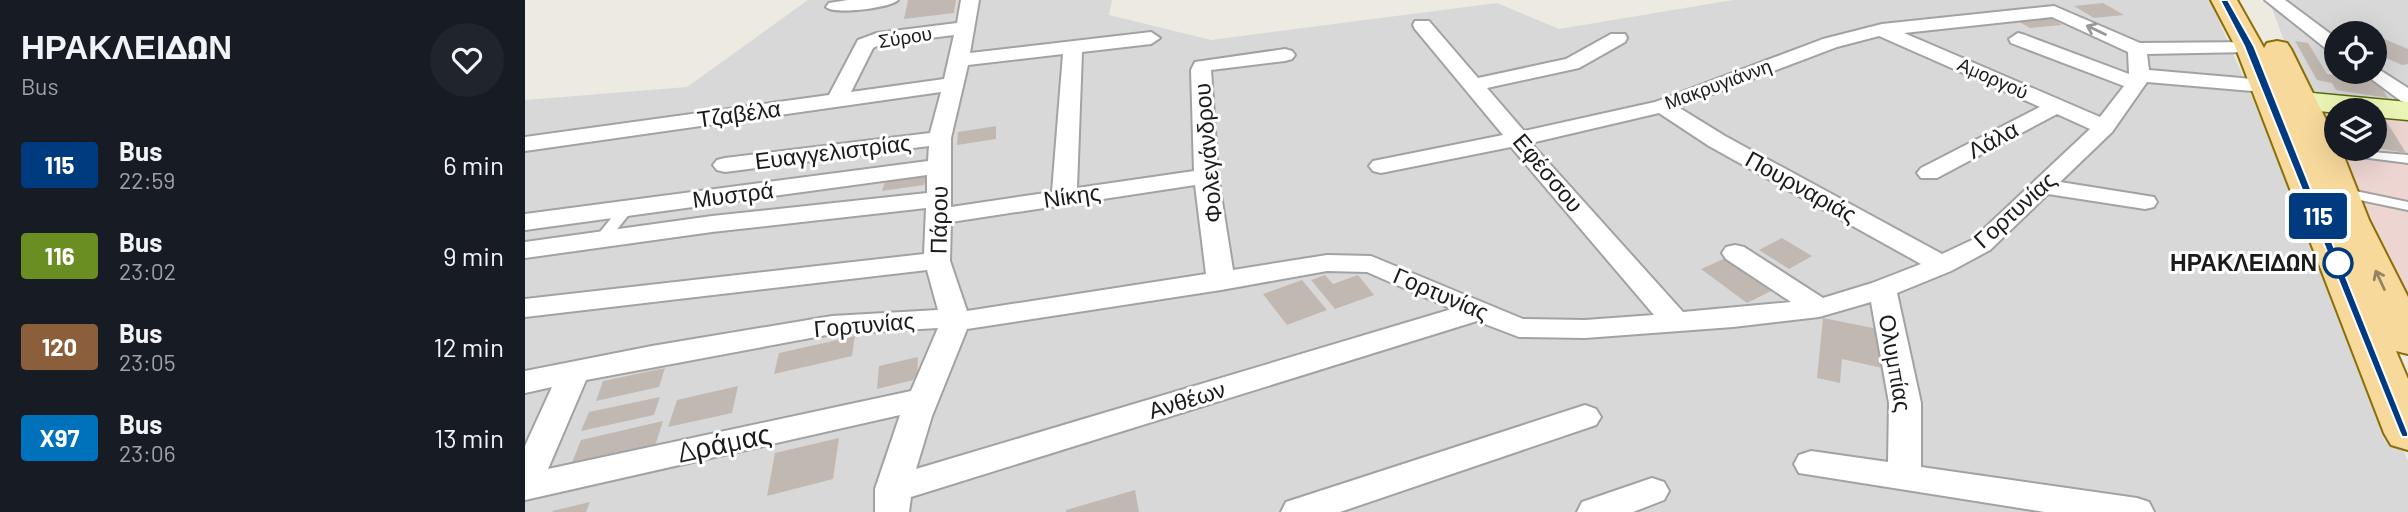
<!DOCTYPE html>
<meta charset="utf-8">
<style>
:root{--surface:#171b24;--page:#20242c;--text:#f1f3f6;--muted:#9ea1a6}
body{margin:0;font-family:Barlow,sans-serif;background:var(--page);color:var(--text);height:100vh;display:flex;flex-direction:column;font-size:26px;white-space:nowrap}
*{box-sizing:border-box;margin:0}
p{font-size:23px;color:var(--muted)}
.icon{flex:none;width:38px;height:38px;fill:none;stroke:currentColor;stroke-width:2;stroke-linecap:round;stroke-linejoin:round}
.map{position:relative;flex:1;overflow:hidden}
.details{display:flex;flex-direction:column;background:var(--surface);width:525px}
.details>*{flex:none}
.badge{padding:0 14px;border-radius:5px;font-size:24px;line-height:46px}
.tools{position:absolute;left:1799px;top:21px;display:grid;gap:14px}
.tools a{display:grid;place-items:center;width:63px;height:63px;border-radius:50%;background:var(--surface);box-shadow:0 7px 28px #0002;font-size:35px}
.map>.badge{position:absolute;translate:-50% -50%;box-shadow:0 0 0 4px #fff}
.round{display:grid;place-items:center;flex:none;width:74px;height:74px;border-radius:37px;background:var(--page)}
.head{display:flex;align-items:center;justify-content:space-between;height:119px;padding:0 21px}
h1{font-size:33px;font-weight:800;line-height:52px}
ul{padding:0;list-style:none}
li{display:flex;align-items:center;gap:21px;height:91px;padding:0 21px}
li div{flex:1}
li b{display:block;font-size:26px}
li em{font-style:normal}
li .badge{min-width:77px;font-weight:700;text-align:center}
main{display:flex;flex:1;min-height:0}
.map>svg:first-child{display:block}
.residential{fill:#d9d8d8;fill-rule:evenodd}
.commercial{fill:#edd5d1;fill-rule:evenodd}
.building{fill:#c1b9b1}
.lines{fill:none;stroke-linecap:round;stroke-linejoin:round}
.lane-casing{stroke:#a2a2a2;stroke-width:4}
.street-casing{stroke:#a2a2a2;stroke-width:4}
.secondary-casing{stroke:#566b0a;stroke-width:3}
.primary-casing{stroke:#8c6e07;stroke-width:4}
.lane{fill:#fff;fill-rule:evenodd}
.street{fill:#fff;fill-rule:evenodd}
.secondary{fill:#ebf6b6;fill-rule:evenodd}
.primary{fill:#f7d99c;fill-rule:evenodd}
.oneway{stroke:#989898}
.oneway2{stroke:#948462}
.line{fill:#003b80;stroke:#fff;stroke-width:2}
.stop-dot{fill:#fff;stroke:#003b80;stroke-width:3.5}
.labels{text-anchor:middle;stroke-width:6;stroke-linejoin:round;paint-order:stroke}
.far-street-label{font-size:19px;fill:#1b1b1b;stroke:#fff}
.street-label{font-size:23px;fill:#1b1b1b;stroke:#fff}
.stop-label{font-size:23px;font-weight:bold;fill:#1b1b1b;stroke:#fff;text-anchor:end}
.near-street-label{font-size:28px;fill:#1b1b1b;stroke:#fff}
</style>
<main>
<section class="details">
<div class="head"><div><h1>ΗΡΑΚΛΕΙΔΩΝ</h1><p>Bus</p></div><a class="round"><svg class="icon" aria-label="heart" viewBox="0 0 24 24"><path d="M12 20l-8-8c-3-5 5-10 8-4 3-6 11-1 8 4z"/></svg></a></div>
<ul>
<li><span class="badge" style="background:#003b80;color:#fff">115</span><div><b>Bus</b><p>22:59</p></div><em>6 min</em></li>
<li><span class="badge" style="background:#6b8e23;color:#fff">116</span><div><b>Bus</b><p>23:02</p></div><em>9 min</em></li>
<li><span class="badge" style="background:#8b5e3c;color:#fff">120</span><div><b>Bus</b><p>23:05</p></div><em>12 min</em></li>
<li><span class="badge" style="background:#0072bc;color:#fff">X97</span><div><b>Bus</b><p>23:06</p></div><em>13 min</em></li>
</ul>
</section>
<div class="map">
<svg width="1883" height="512" viewBox="0 0 1883 512">
<rect width="100%" height="100%" fill="#eceae1"/>
<path class="residential" d="M 283,0 L 587,0 L 584,15 L 686,40 L 972,3 L 1034,29 L 1208,0 L 1685,0 L 1883,461 L 1883,512 L 0,512 L 0,100 L 162,87 Z
M 1744,0 L 1883,0 L 1883,104 L 1777,90 ZM 1811,33 L 1850,33 L 1850,72 L 1811,72 Z"/>
<path class="commercial" d="M 1777,104 L 1883,111 L 1883,312 ZM 1811,110 L 1850,110 L 1850,149 L 1811,149 Z"/>
<path class="building" d="M 383,0 L 431,0 L 429,13 L 379,19 Z
M 1578,3 L 1599,15 L 1569,18 L 1549,6 Z
M 1524,17 L 1537,25 L 1505,28 L 1493,21 Z
M 1850,35 L 1883,49 L 1883,64 L 1877,65 L 1850,53 L 1850,48 L 1854,47 L 1850,45 Z
M 1770,41 L 1783,43 L 1802,74 L 1853,82 L 1863,98 L 1811,90 L 1807,83 L 1792,80 Z
M 1850,117 L 1860,119 L 1881,153 L 1850,148 Z
M 471,126 L 471,139 L 432,145 L 433,132 Z
M 403,170 L 399,185 L 357,191 L 362,175 Z
M 1257,238 L 1287,256 L 1264,269 L 1234,250 Z
M 1203,257 L 1250,289 L 1222,303 L 1176,269 Z
M 800,275 L 808,284 L 833,275 L 849,295 L 810,309 L 786,280 Z
M 777,280 L 802,310 L 762,325 L 738,294 Z
M 1298,318 L 1358,330 L 1357,368 L 1317,359 L 1315,383 L 1292,378 Z
M 330,336 L 327,356 L 249,374 L 254,353 Z
M 393,357 L 392,379 L 352,389 L 354,366 Z
M 140,368 L 134,387 L 71,401 L 78,381 Z
M 213,386 L 207,413 L 143,427 L 152,400 Z
M 135,397 L 129,415 L 56,431 L 64,412 Z
M 138,421 L 130,446 L 46,465 L 56,440 Z
M 314,438 L 308,479 L 242,496 L 250,453 Z
M 610,490 L 614,512 L 541,512 L 541,510 Z
M 65,502 L 61,512 L 28,512 L 27,511 Z"/>
<g class="lines">
<defs>
<path id="lane" d="M 1801,145 L 1811,147 L 1811,149 L 1883,155 L 1883,163 L 1797,152 L 1795,149 L 1797,146 Z
M 1816,188 L 1883,202 L 1883,210 L 1811,195 L 1810,192 Z
M 101,205 L 108,209 L 106,212 L 81,243 L 71,243 L 69,240 L 71,237 L 96,206 Z"/>
<path id="street" d="M 323,0 L 373,0 C 365,8 309,15 301,7 L 304,3 Z
M 436,0 L 454,0 L 445,53 L 626,32 L 635,38 L 626,44 L 557,52 L 552,188 L 669,171 L 666,70 L 670,62 L 760,49 L 767,51 L 770,55 L 767,59 L 760,61 L 686,70 L 693,176 L 708,270 L 802,255 L 846,256 L 998,319 L 1060,320 L 1129,315 L 986,147 L 856,173 L 848,171 L 844,166 L 848,161 L 978,135 L 890,29 L 888,25 L 890,21 L 904,21 L 953,78 L 1041,59 L 1086,34 L 1100,34 L 1102,38 L 1100,42 L 1054,68 L 962,88 L 999,131 L 1130,102 L 1298,39 L 1357,24 L 1529,6 L 1615,43 L 1731,42 L 1734,46 L 1731,50 L 1724,52 L 1622,54 L 1624,70 L 1739,80 L 1746,82 L 1749,86 L 1746,90 L 1739,92 L 1622,82 L 1587,132 L 1535,182 L 1629,197 L 1632,202 L 1629,207 L 1620,209 L 1523,194 L 1465,250 L 1426,271 L 1372,293 L 1396,403 L 1396,467 L 1612,498 L 1624,502 L 1629,512 L 1520,512 L 1274,473 L 1269,464 L 1274,455 L 1286,451 L 1363,462 L 1364,403 L 1346,302 L 1294,317 L 1208,327 L 1060,338 L 994,337 L 952,321 L 386,497 L 384,512 L 350,512 L 350,489 L 375,415 L 0,500 L 0,446 L 27,387 L 0,393 L 0,371 L 127,346 L 307,316 L 413,310 L 402,270 L 0,317 L 0,299 L 399,254 L 401,208 L 187,232 L 0,258 L 0,242 L 187,216 L 402,193 L 402,175 L 0,230 L 0,214 L 403,161 L 404,146 L 200,172 L 192,170 L 188,165 L 192,160 L 200,158 L 405,133 L 416,92 L 0,151 L 0,137 L 304,95 L 333,40 L 352,33 L 432,23 ZM 1527,17 L 1603,52 L 1604,74 L 1500,35 L 1493,33 L 1484,39 L 1486,43 L 1599,86 L 1575,117 L 1379,33 ZM 429,35 L 419,79 L 326,92 L 348,48 L 356,44 ZM 1354,36 L 1515,107 L 1396,168 L 1392,173 L 1396,178 L 1412,178 L 1532,114 L 1565,129 L 1447,240 L 1417,254 L 1200,136 L 1153,107 L 1312,47 ZM 538,54 L 527,192 L 426,207 L 426,138 L 443,65 ZM 1134,113 L 1184,146 L 1396,264 L 1347,283 L 1298,298 L 1219,247 L 1210,245 L 1201,247 L 1197,253 L 1201,259 L 1266,302 L 1158,312 L 1006,143 ZM 670,185 L 681,274 L 442,311 L 425,261 L 426,222 ZM 802,271 L 842,272 L 927,309 L 391,469 L 407,416 L 442,329 L 696,290 ZM 413,328 L 386,391 L 23,469 L 61,380 L 307,334 Z
M 1740,0 L 1760,0 L 1811,38 L 1811,53 L 1804,51 Z
M 1850,67 L 1883,88 L 1883,103 L 1876,101 L 1837,72 L 1850,72 Z
M 1060,405 L 1071,409 L 1076,417 L 1071,425 L 815,512 L 756,512 L 761,502 Z
M 1127,478 L 1139,482 L 1144,491 L 1139,500 L 1108,512 L 1052,512 L 1057,502 Z"/>
<path id="secondary" d="M 1745,89 L 1883,102 L 1883,120 L 1850,117 L 1850,110 L 1811,110 L 1811,113 L 1735,104 L 1730,98 L 1735,92 Z"/>
<path id="primary" d="M 1686,0 L 1712,0 L 1739,48 L 1742,43 L 1752,41 L 1762,43 L 1766,49 L 1811,140 L 1811,149 L 1816,149 L 1844,220 L 1883,297 L 1883,354 L 1871,351 L 1883,379 L 1883,450 L 1866,445 L 1859,433 L 1710,46 Z"/>
</defs>
<use href="#lane" class="lane-casing"/>
<use href="#street" class="street-casing"/>
<use href="#secondary" class="secondary-casing"/>
<use href="#primary" class="primary-casing"/>
<use href="#lane" class="lane"/>
<use href="#street" class="street"/>
<use href="#secondary" class="secondary"/>
<use href="#primary" class="primary"/>
</g>
<defs><path id="oneway-shaft" d="M-6 0H5M1.5-3L5.5 0L1.5 3" fill="none" stroke-width="1.6" stroke-linecap="round" stroke-linejoin="round" transform="scale(1.75)"/></defs>
<use class="oneway" href="#oneway-shaft" transform="translate(1571 30) rotate(-155)"/>
<use class="oneway2" href="#oneway-shaft" transform="translate(1855 280) rotate(-115)"/>
<path class="line" d="M 1695,0 L 1703,0 L 1729,46 L 1883,433 L 1883,437 L 1877,437 L 1875,433 L 1719,46 Z"/>
<circle class="stop-dot" cx="1813" cy="263" r="14"/>
<g class="labels">
<g class="far-street-label">
<text transform="translate(380 37) rotate(-9)" y="7">Σύρου</text>
<text transform="translate(1468 78) rotate(24)" y="7">Αμοργού</text>
<text transform="translate(1193 84) rotate(-20)" y="7">Μακρυγιάννη</text>
</g>
<g class="street-label">
<text transform="translate(214 114) rotate(-8)" y="8">Τζαβέλα</text>
<text transform="translate(1468 140) rotate(-28)" y="8">Λάλα</text>
<text transform="translate(308 152) rotate(-7)" y="8">Ευαγγελιστρίας</text>
<text transform="translate(683 153) rotate(-95)" y="8">Φολεγάνδρου</text>
<text transform="translate(1023 173) rotate(50)" y="8">Εφέσσου</text>
<text transform="translate(1276 187) rotate(29)" y="8">Πουρναριάς</text>
<text transform="translate(208 195) rotate(-7)" y="8">Μυστρά</text>
<text transform="translate(547 196) rotate(-8)" y="8">Νίκης</text>
<text transform="translate(1490 210) rotate(-42)" y="8">Γορτυνίας</text>
<text transform="translate(414 220) rotate(-89)" y="8">Πάρου</text>
<text transform="translate(916 294) rotate(23)" y="8">Γορτυνίας</text>
<text transform="translate(339 325) rotate(-5)" y="8">Γορτυνίας</text>
<text transform="translate(1370 363) rotate(80)" y="8">Ολυμπίας</text>
<text transform="translate(662 400) rotate(-17)" y="8">Ανθέων</text>
</g>
<g class="stop-label">
<text x="1792" y="271">ΗΡΑΚΛΕΙΔΩΝ</text>
</g>
<g class="near-street-label">
<text transform="translate(199 443) rotate(-12)" y="10">Δράμας</text>
</g>
</g>
</svg>
<div class="tools">
<a><svg class="icon" aria-label="locate" viewBox="0 0 24 24"><circle cx="12" cy="12" r="6"/><path d="M12 2v4M12 18v4M2 12h4M18 12h4"/></svg></a>
<a><svg class="icon" aria-label="layers" viewBox="0 0 24 24"><path d="M12 4l9 5-9 5-9-5zM3 14l9 5 9-5"/></svg></a>
</div>
<b class="badge" style="left:1793px;top:216px;background:#003b80;color:#fff">115</b>
</div>
</main>
